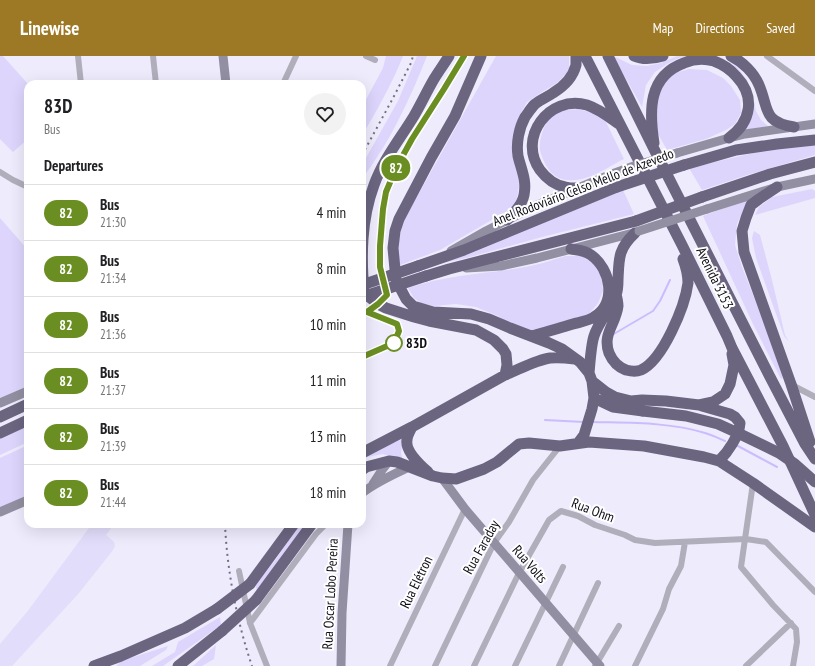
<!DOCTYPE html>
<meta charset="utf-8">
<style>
:root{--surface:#fff;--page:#f2f2f2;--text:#202124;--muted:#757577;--line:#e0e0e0;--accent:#9d7925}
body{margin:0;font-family:"PT Sans Narrow",sans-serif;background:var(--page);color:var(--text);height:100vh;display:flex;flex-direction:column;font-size:15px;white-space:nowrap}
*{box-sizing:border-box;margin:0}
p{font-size:13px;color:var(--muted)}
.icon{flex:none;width:22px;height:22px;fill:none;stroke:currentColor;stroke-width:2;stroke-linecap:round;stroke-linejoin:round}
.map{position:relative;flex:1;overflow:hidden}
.details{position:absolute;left:24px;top:24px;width:342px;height:448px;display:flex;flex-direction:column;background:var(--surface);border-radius:12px;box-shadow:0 4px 16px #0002}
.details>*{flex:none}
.badge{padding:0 8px;border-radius:13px;font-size:14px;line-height:26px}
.map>.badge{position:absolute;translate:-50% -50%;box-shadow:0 0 0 2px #fff}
h2{padding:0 20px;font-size:15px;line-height:36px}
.round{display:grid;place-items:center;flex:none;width:42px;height:42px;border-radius:21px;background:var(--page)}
.head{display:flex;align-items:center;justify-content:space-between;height:68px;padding:0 20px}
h1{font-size:19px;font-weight:700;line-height:30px}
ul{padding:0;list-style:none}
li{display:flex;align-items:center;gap:12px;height:56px;padding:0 20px;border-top:1px solid var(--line)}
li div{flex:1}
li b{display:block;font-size:15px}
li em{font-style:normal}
li .badge{min-width:44px;font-weight:700;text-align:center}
header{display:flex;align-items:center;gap:24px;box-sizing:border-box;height:56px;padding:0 20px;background:var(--accent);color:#fff}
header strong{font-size:19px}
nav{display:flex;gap:22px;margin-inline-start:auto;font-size:14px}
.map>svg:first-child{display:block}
.built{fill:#e2ddfb}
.green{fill:#ddd5fc}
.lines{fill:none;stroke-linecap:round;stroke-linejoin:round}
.stream{stroke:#cbbdfd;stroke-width:2}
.street{stroke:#b0aebb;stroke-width:6}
.secondary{stroke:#928fa2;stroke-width:9}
.highway{stroke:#6b6580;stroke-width:11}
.rail{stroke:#74717e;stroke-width:2;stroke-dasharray:2 4;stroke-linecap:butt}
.secondary-bridge{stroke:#928fa2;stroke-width:9}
.highway-bridge{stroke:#6b6580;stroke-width:11}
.line-casing{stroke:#fff;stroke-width:9}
.line{stroke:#6b8e23;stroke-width:6}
.stop-dot{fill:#fff;stroke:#6b8e23;stroke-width:2}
.labels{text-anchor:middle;stroke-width:4;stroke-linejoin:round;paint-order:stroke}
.street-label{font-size:14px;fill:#0e0c15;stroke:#fff}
.stop-label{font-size:14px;font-weight:bold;fill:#0e0c15;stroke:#fff;text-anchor:start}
</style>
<header>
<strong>Linewise</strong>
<nav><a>Map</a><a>Directions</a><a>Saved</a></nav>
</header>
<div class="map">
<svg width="815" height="610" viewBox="0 0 815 610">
<rect width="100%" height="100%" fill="#eeebfd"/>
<path class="built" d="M 92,468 L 114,468 L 106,479 L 114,486 L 115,490 L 113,494 L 79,537 L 12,610 L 0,610 L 0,588 L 27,556 Z"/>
<path class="green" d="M 0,0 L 3,0 L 28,28 L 28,83 L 13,96 L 0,83 Z
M 386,0 L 403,0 C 392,28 377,54 362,80 L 362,51 L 383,12 Z
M 417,0 L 427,0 C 410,43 390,86 362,123 L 362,109 L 398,45 Z
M 496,0 L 569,0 L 569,15 L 557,27 L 542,36 L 527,46 L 518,62 L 513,79 L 512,98 L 518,115 L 519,130 L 517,142 L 512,152 L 440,194 L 400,209 L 398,196 L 399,181 L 405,162 Z
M 613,0 L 632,9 L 647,10 L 661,7 L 677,0 L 715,0 L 722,2 L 737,11 L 747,24 L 753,40 L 756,55 L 761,64 L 768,70 L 744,74 L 742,22 L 691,0 L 679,2 L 667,8 L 655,16 L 646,29 L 642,51 Z
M 689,13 L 707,14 L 723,22 L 731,30 L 740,44 L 741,57 L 735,68 L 726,74 L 706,83 L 667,94 L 653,69 L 660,27 L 675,17 Z
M 578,53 L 597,58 L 604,62 L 624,103 C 606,112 588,126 567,124 C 563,124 556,121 553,118 C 548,115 541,100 540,94 C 539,80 546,60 560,55 C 565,53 572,54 578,53 Z
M 815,89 L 815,99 L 747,119 L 702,134 L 689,112 L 766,94 Z
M 812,133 L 815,135 L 815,142 L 755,159 L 759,151 L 772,141 Z
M 623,134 L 634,158 L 538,182 L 470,201 L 443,207 Z
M 752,141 L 745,150 L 737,168 L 735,189 L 742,211 L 763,264 L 783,322 L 781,323 L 753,268 L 703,160 Z
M 0,162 L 28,194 L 28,330 L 0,342 Z
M 754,175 L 760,179 L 772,224 L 785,279 L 789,286 L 784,280 L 756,202 L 752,182 Z
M 566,200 L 582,200 L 594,208 L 602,222 L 603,235 L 598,247 L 588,259 L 531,276 L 512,270 L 498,260 L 476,251 L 456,248 L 434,250 L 421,247 L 414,242 L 408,232 C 447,218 490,218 530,210 C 542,208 554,203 566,200 Z
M 28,369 L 28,386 L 0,399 L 0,382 Z
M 403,383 L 401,397 L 403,405 L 383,398 L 367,401 L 362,405 L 362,401 L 370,396 Z
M 28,389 L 28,440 L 0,452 L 0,402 Z
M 300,468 L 306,468 L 257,534 L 255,529 L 276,503 Z
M 220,561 L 221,569 L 163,610 L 152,610 L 175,596 L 178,586 Z
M 216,589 L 214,603 L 202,610 L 193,610 Z
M 168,590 L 166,594 L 140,610 L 116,610 L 121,605 Z"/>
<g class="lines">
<path class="stream" d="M 612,279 L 653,255 L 660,245 L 670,224
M 545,364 L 584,366
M 593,366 C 630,367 669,366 705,377 C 712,379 718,382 725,385
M 738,390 L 777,411"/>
<path class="street" d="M 78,0 L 81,28
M 153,0 L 156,28
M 366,0 L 375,4
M 767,0 L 815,35
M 283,28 L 296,0
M 0,116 L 13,124 L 28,131
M 792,329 L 815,341
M 753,427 L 741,511 L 773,549 L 796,573 L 797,586 L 793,610
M 239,515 L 250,567 L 267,610
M 250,567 L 316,478 L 326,468
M 390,610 L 465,453
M 435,610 L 494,487 L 509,466 L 533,424 L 560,390
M 474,610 L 519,517 L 549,464 L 561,455 L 578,460 L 595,469 L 625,479 L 635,484 L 655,487 L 746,483 L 766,486 L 815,536
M 515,610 L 563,511
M 559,610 L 598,527
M 595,610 L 619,570
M 635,610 L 663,553 L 669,533 L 681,510 L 685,486
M 746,610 L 791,567"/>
<path class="secondary" d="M 223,0 L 226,28
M 677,97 L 729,82 L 745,78 L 815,68
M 707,153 L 777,131 L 815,123
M 451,195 L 486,175 L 535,150 L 612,118
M 466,212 L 501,210 L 537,202 L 637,176
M 0,347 L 28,335
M 442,422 L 465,453 L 600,610
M 373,428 L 382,414 L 389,405
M 362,437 C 376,426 392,419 409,411
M 0,456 L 28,444
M 341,610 L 342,557 L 348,468"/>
<path class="highway" d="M 481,0 L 455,60 L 431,102 L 399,163 L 395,175 L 393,192 L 396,224 L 406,243 L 413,250 L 433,256 L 471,258 L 489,263 L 510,272 L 549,287 L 562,293 L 580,306 L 589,317 L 592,325 L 594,342 L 592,353 L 584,379 L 578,387
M 585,0 L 682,189 L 727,280 L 732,292 L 783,390 L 815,459
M 608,0 L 656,97 L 769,319 L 805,388 L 815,403
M 634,0 C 643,4 653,3 663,0
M 731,0 C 743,6 754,17 759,29 C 769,52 762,66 794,71
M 654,87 C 649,55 648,20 684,7 C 693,3 704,2 714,5 C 722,8 730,13 736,20 C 756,41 751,66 729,82
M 684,109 L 736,94 L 777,88 L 815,84
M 777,131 L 759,143 L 751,149 L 746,162 L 742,175 L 744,196 L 791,328 L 810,386
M 577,132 C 573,132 569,132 565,131 C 555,129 546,122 540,114 C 517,82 549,38 587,49 C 599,53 609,61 619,68
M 702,141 L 770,118 L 815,106
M 507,164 C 514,157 522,149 524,139 C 527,124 521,113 518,100 C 516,87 519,72 525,61 C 528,57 531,52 535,48 C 540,44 547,41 553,37 C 563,31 573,21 576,9 C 576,6 576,3 576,0
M 418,210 L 464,194 L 617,131
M 426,220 L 449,213 L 636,165
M 616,238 C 617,242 618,246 618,250 C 616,268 602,278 609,297 C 612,304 618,311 626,314 C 630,315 636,316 641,314 C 663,304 685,250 688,227 C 688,219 686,211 683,203
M 532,280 C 546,276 560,272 573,268 C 580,266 588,265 594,261 C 617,247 611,213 591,199 C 585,194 578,194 571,193
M 589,317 C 590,307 591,289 594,280 C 599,265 610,254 616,239 C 618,234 618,229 618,224 C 619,202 618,193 635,177
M 505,319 C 518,314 536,304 550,302 C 558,301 567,302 575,303
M 592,325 L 606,336 L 615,341 L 631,345 L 642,344 L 666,345 L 699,349 L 713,346 L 725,338 L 730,328 L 734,309 L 732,298
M 594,342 L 613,351 L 643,355
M 702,350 L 730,358 L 735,361 L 740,367 C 739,380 728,396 719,405
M 0,361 L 28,348
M 412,371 C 410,375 407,380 407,384 C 405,395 420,409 428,416
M 0,377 L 28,364
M 362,397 L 412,371 L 505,319 L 507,309 L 506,298 L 503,293 L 494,284 L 476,274 L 429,265 L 414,261 L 386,252 L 378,248 L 364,237 C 361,201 361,164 374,129 C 383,104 400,83 414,60 C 421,48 427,35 434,23 C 439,15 444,8 449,0
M 362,414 L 366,411 L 389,405 L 397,406 L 433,420 L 442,422 L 456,423 L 484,413 L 497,406 L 519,388 L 529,387 L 560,390 L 589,386 L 644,390 L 704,401 L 719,405 L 753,427 L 815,471
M 250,528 L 294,468
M 256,544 L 312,468
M 94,610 L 121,600 L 185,572 L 217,553
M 178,610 L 222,575"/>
<path class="rail" d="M 362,99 L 392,44 L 411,7 L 413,0
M 225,468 C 227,515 237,566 252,610"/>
<path class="secondary-bridge" d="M 612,118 L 634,110 L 677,97
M 639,175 L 707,153"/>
<path class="highway-bridge" d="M 617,131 L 684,109
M 636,165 L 702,141
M 362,229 L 418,210
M 362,241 L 426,220
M 643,355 L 686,360 L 718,368 L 740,378 L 779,397 L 795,408 L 815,426
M 217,553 L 250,528
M 222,575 L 256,544"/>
</g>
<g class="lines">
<defs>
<path id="line" d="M 362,301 L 394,287 L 399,275 L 397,268 L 367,256 L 378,248 L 387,239 L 380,211 L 380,190 L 383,153 L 386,136 L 396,112 L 412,83 L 444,33 L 464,0"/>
</defs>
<use href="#line" class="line-casing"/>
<use href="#line" class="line"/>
</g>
<circle class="stop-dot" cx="394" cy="287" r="8"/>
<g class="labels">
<g class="street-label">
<text transform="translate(583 131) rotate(-21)" y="5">Anel Rodoviário Celso Mello de Azevedo</text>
<text transform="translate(715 222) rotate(64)" y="5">Avenida 3153</text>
<text transform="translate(593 454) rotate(21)" y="5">Rua Ohm</text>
<text transform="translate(481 491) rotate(-61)" y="5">Rua Faraday</text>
<text transform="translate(530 508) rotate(49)" y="5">Rua Volts</text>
<text transform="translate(416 526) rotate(-64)" y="5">Rua Elétron</text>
<text transform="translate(330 538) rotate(-87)" y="5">Rua Oscar Lobo Pereira</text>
</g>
<g class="stop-label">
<text x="406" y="292">83D</text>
</g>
</g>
</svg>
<b class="badge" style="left:396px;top:112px;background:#6b8e23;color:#fff">82</b>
<section class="details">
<div class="head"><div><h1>83D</h1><p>Bus</p></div><a class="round"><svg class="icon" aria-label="heart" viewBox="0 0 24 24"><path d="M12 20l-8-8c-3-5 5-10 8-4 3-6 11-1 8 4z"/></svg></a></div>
<h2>Departures</h2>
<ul>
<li><span class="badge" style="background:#6b8e23;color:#fff">82</span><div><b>Bus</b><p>21:30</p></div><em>4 min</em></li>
<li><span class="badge" style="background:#6b8e23;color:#fff">82</span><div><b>Bus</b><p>21:34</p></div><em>8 min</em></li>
<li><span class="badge" style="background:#6b8e23;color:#fff">82</span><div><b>Bus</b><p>21:36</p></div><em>10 min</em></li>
<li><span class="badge" style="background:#6b8e23;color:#fff">82</span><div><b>Bus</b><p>21:37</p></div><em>11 min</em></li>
<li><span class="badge" style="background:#6b8e23;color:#fff">82</span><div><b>Bus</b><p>21:39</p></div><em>13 min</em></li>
<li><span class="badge" style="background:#6b8e23;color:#fff">82</span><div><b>Bus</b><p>21:44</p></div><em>18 min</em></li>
</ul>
</section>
</div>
